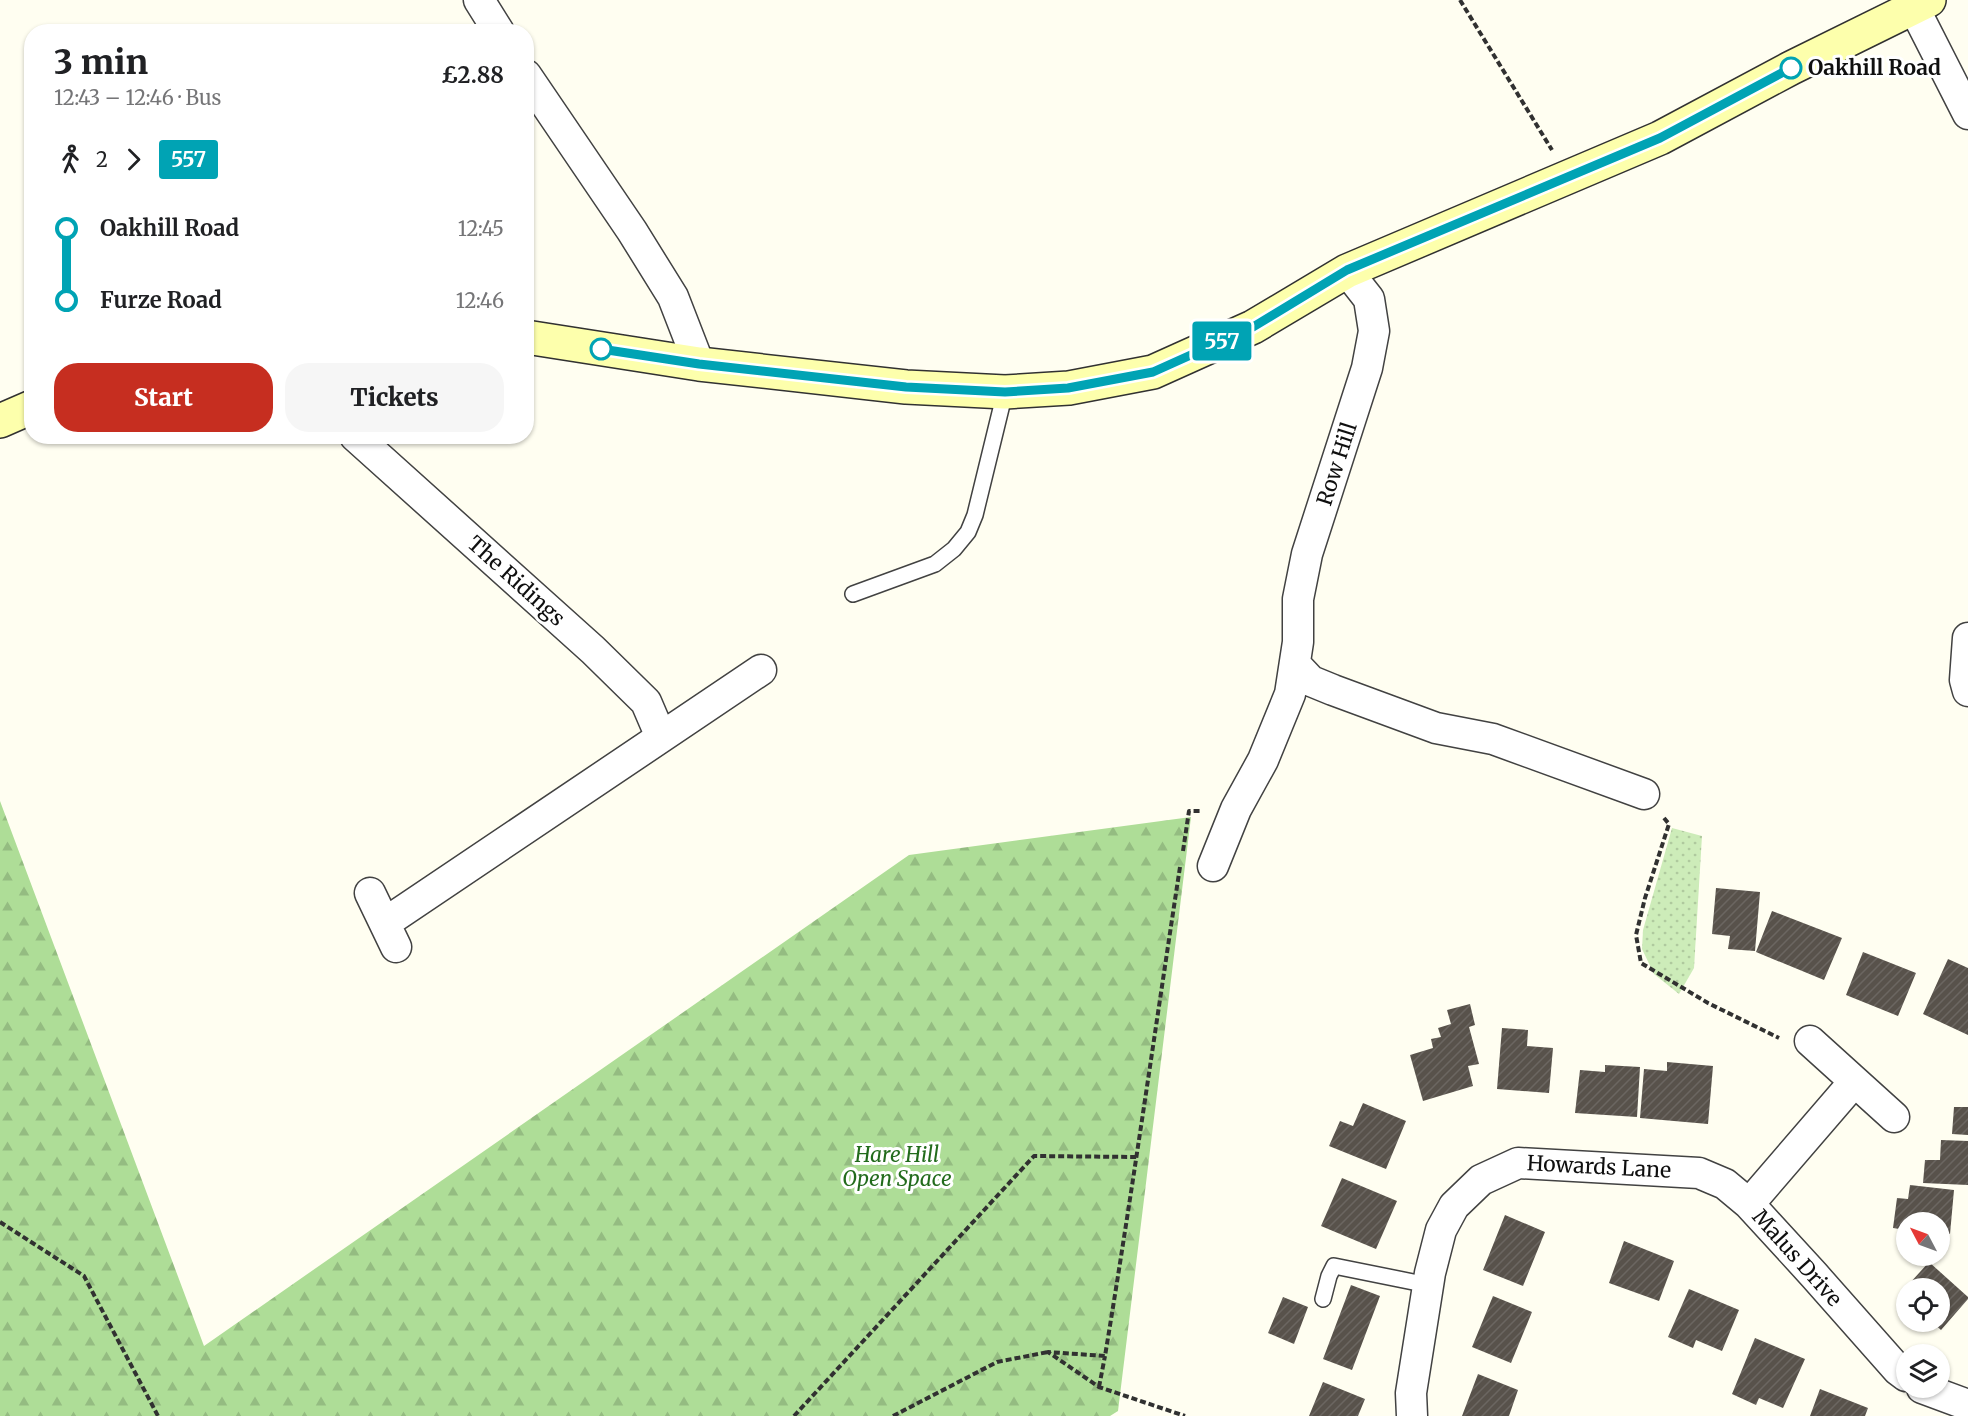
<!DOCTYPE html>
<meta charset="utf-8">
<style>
:root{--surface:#fff;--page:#f6f6f6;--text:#202124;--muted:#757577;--accent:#c62e20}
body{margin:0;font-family:Merriweather,serif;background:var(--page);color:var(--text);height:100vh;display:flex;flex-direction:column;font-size:22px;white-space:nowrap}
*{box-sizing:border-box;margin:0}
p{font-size:20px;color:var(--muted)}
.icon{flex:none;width:33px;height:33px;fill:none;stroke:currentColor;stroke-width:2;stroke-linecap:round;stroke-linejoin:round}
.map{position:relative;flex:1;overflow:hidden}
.panel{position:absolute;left:24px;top:24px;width:510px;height:420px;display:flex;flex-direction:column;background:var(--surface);border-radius:24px;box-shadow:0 2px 4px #0004}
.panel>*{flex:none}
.badge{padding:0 12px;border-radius:4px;font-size:21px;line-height:39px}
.needle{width:39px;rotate:311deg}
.buttons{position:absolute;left:1896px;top:1212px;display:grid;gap:12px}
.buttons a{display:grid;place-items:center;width:54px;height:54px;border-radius:50%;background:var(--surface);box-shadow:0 2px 4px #0004;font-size:30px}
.map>.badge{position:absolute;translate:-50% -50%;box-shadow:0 0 0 3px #fff}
.legs{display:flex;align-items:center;gap:9px;height:66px;padding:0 30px;font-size:20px}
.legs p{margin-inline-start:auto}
.head{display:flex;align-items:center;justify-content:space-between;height:102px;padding:0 30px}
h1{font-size:33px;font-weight:800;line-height:45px}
.button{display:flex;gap:12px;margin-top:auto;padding:12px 30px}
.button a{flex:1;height:69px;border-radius:24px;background:var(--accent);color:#fff;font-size:24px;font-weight:800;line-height:69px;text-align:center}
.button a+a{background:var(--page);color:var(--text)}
ul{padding:0 30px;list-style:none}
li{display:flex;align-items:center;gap:21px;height:72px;font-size:22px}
li i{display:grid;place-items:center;width:9px;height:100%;margin:0 8px;background:currentColor}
li i::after{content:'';width:15px;height:15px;margin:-8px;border:4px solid;border-radius:50%;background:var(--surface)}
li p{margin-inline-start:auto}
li:first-child i{background:linear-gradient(#0000 50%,currentColor 0)}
li:last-child i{background:linear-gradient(currentColor 50%,#0000 0)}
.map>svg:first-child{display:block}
.grass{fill:url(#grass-dots)}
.forest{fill:url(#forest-firs)}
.building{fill:url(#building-hatch)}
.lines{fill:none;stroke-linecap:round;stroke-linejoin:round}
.lane-casing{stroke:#424242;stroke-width:18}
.street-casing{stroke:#424242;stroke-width:33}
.secondary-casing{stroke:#313131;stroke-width:36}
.path{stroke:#313131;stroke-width:4;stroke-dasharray:6 3;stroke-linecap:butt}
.lane{stroke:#fff;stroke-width:15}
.street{stroke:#fff;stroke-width:30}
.secondary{stroke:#fdffac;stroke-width:33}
.line-1-casing{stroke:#fff;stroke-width:14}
.line-1{stroke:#00a3b4;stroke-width:9}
.stop-1-dot{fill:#fff;stroke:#00a3b4;stroke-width:3}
.labels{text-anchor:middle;stroke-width:6;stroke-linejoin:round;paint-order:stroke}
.stop-label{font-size:21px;font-weight:bold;fill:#0f0f0f;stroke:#fff;text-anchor:start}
.street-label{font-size:21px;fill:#0f0f0f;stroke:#fff}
.park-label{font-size:21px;font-style:italic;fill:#226b1c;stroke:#fff}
</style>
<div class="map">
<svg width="1968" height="1416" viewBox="0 0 1968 1416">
<defs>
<pattern id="grass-dots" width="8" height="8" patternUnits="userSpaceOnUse" patternTransform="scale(1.5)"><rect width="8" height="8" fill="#cdecb9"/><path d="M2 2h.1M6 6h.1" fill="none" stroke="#afc99e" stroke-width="1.8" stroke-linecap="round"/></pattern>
<pattern id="forest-firs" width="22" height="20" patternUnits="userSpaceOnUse" patternTransform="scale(1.5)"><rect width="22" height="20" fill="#aedd97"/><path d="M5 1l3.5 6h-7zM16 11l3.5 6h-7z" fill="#94bc81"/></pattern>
<pattern id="building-hatch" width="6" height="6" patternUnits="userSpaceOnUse" patternTransform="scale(1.5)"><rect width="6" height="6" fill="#58524b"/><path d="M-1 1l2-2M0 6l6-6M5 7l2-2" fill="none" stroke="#6b6661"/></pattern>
</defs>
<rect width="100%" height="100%" fill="#fffef1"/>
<path class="grass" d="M 1672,828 L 1702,836 L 1694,968 L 1679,994 L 1654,974 L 1642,949 L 1643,930 Z"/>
<path class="forest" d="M 0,801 L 204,1346 L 909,855 L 1191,817 L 1118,1411 L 1110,1416 L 0,1416 Z"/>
<path class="building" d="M 1716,888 L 1760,892 L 1755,951 L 1728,949 L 1730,936 L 1712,934 Z
M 1772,911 L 1842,938 L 1824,980 L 1756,952 Z
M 1863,952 L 1916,973 L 1898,1016 L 1846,995 Z
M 1948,959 L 1968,968 L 1968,1035 L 1923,1014 Z
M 1470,1004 L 1475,1025 L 1469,1027 L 1479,1064 L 1468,1066 L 1473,1086 L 1423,1101 L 1410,1055 L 1433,1048 L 1431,1039 L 1441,1037 L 1438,1028 L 1451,1024 L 1447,1010 Z
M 1502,1028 L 1528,1030 L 1527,1046 L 1553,1048 L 1549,1093 L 1497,1089 Z
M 1667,1062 L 1713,1066 L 1708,1124 L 1640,1118 L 1644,1069 L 1667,1071 Z
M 1605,1065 L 1640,1067 L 1637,1117 L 1575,1113 L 1580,1070 L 1605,1072 Z
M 1363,1103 L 1406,1121 L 1386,1169 L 1329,1146 L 1340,1121 L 1353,1126 Z
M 1954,1107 L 1968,1107 L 1968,1135 L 1952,1134 Z
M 1941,1140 L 1968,1141 L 1968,1185 L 1923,1183 L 1925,1160 L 1940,1160 Z
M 1342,1178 L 1397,1201 L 1376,1249 L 1321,1226 Z
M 1910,1185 L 1954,1190 L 1950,1234 L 1940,1233 L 1940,1222 L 1906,1222 L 1906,1230 L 1893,1228 L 1897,1198 L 1908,1199 Z
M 1505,1215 L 1545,1232 L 1523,1286 L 1483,1270 Z
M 1624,1241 L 1674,1261 L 1659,1301 L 1609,1283 Z
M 1929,1262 L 1968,1297 L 1968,1299 L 1941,1330 L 1932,1322 L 1940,1322 L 1940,1288 L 1906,1288 L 1906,1300 L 1900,1294 Z
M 1351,1285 L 1380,1296 L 1352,1370 L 1323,1359 Z
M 1689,1289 L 1739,1310 L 1722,1351 L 1696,1340 L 1693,1348 L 1668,1337 Z
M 1493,1296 L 1532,1312 L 1511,1363 L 1472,1347 Z
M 1283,1297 L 1308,1307 L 1294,1344 L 1268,1333 Z
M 1755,1338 L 1805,1359 L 1783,1408 L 1759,1398 L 1756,1405 L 1732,1394 Z
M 1478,1374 L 1518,1390 L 1509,1416 L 1462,1416 Z
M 1323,1382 L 1365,1399 L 1358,1416 L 1309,1416 Z
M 1820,1389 L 1868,1408 L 1865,1416 L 1810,1416 Z"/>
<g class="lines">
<defs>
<path id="lane" d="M 853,594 L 935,564 L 954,549 L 968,532 L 975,515 L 1005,392
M 1323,1299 L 1329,1276 L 1334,1266 L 1428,1285"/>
<path id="street" d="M 479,0 L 499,32
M 1914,8 L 1968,114
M 526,75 L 632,231 L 673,297 L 699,364
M 355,436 L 593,650 L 646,702 L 661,737
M 1968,638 L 1965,680 L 1968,691
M 1295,664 L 1311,681 L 1333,690 L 1436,728 L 1493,739 L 1644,794
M 1213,866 L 1236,809 L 1263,760 L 1290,694 L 1298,642 L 1298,599 L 1307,554 L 1367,368 L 1374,331 L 1369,299 L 1347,271
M 370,893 L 396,947
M 385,923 L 761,670
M 1810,1041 L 1894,1117
M 1854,1082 L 1749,1204 L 1814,1275 L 1898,1370 L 1906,1376
M 1922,1388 L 1968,1405
M 1412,1416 L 1411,1393 L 1430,1273 L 1441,1230 L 1454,1206 L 1481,1180 L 1518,1163 L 1699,1173 L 1725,1184 L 1749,1204"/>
<path id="secondary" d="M 526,337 L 699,364 L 906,387 L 1005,392 L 1069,388 L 1153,372 L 1253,327 L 1347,271 L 1660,138 L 1791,68 L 1929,0
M 0,421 L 32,407"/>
</defs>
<use href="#lane" class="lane-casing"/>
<use href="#street" class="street-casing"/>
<use href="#secondary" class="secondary-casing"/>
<path class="path" d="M 1460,0 L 1552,150
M 1664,818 L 1669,824 L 1645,898 L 1636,935 L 1641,963 L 1708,1003 L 1779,1038
M 1183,851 L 1189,811 L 1201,811
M 1180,867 C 1155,1030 1132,1193 1105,1356 L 1048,1352 L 1099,1387 L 1185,1416
M 0,1222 L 84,1276 L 158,1416
M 1099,1387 L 1105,1356
M 794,1416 L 1034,1156 L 1137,1157
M 893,1416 L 997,1362 L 1048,1352"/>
<use href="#lane" class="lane"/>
<use href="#street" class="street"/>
<use href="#secondary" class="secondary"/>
</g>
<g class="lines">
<defs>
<path id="line-1" d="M 601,349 L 699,364 L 906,387 L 1005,392 L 1068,388 L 1153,372 L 1253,327 L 1347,270 L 1660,138 L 1791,68"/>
</defs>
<use href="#line-1" class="line-1-casing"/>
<use href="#line-1" class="line-1"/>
</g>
<g class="stop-1-dot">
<circle cx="1791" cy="68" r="10"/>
<circle cx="601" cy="349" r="10"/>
</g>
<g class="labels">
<g class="stop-label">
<text x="1808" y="75">Oakhill Road</text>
</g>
<g class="street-label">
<text transform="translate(1337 464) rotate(-72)" y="7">Row Hill</text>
<text transform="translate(516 581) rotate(42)" y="7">The Ridings</text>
<text transform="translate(1599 1167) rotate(3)" y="7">Howards Lane</text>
<text transform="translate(1797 1258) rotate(48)" y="7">Malus Drive</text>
</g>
<g class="park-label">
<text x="897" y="1162">Hare Hill<tspan x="897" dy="24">Open Space</tspan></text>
</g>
</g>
</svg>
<div class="buttons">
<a><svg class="needle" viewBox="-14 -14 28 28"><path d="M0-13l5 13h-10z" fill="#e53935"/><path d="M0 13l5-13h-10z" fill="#757577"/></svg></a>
<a><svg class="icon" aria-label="locate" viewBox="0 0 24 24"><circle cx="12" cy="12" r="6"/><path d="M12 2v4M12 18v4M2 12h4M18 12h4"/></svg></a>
<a><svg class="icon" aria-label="layers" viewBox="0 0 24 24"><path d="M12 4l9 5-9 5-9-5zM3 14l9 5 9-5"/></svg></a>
</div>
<b class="badge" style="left:1222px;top:341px;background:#00a3b4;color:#fff">557</b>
<section class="panel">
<div class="head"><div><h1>3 min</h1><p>12:43 – 12:46 · Bus</p></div><b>£2.88</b></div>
<div class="legs"><svg class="icon" aria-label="walk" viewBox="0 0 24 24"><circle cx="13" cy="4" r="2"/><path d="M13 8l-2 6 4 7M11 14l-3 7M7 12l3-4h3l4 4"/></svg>2<svg class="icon" aria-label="forward" viewBox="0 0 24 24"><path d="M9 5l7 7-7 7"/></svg><b class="badge" style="background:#00a3b4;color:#fff">557</b></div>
<ul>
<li><i style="color:#00a3b4"></i><b>Oakhill Road</b><p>12:45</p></li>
<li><i style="color:#00a3b4"></i><b>Furze Road</b><p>12:46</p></li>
</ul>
<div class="button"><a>Start</a><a>Tickets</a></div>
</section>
</div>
